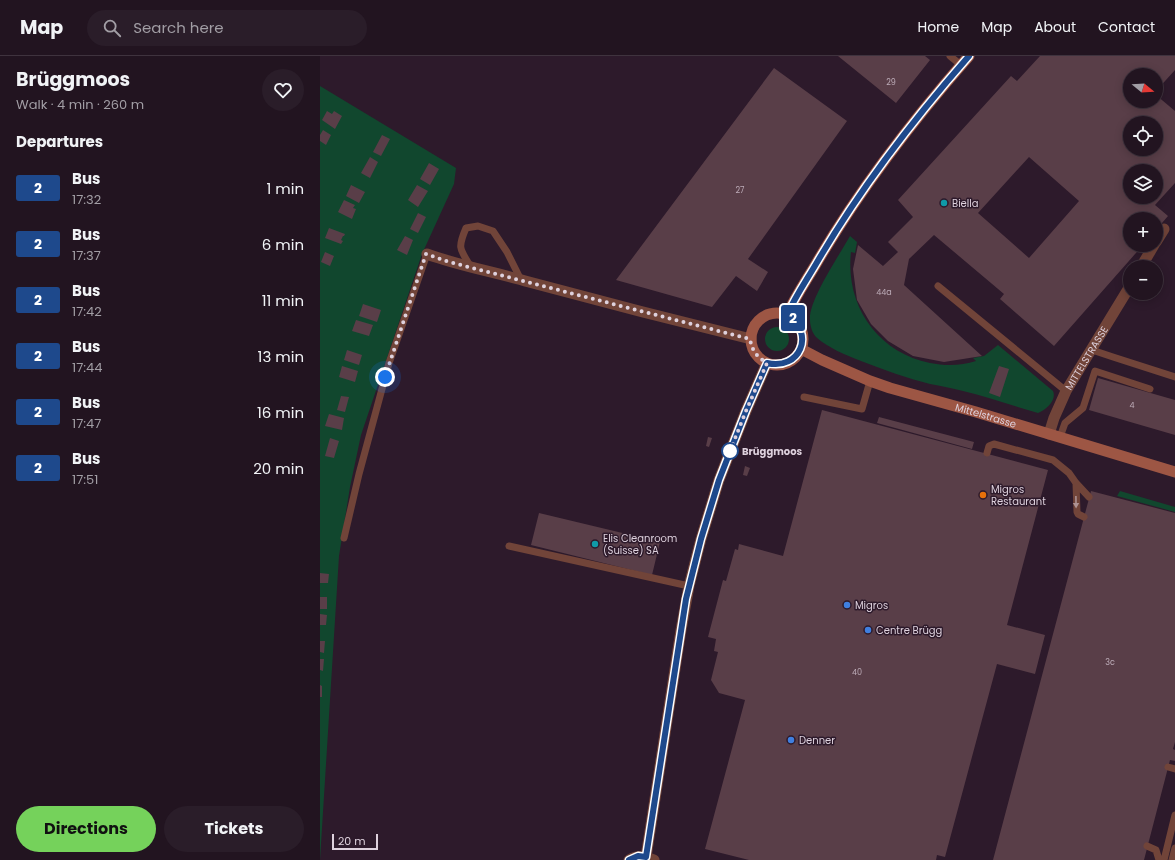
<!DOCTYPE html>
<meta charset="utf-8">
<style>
:root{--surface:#221420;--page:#2a1d29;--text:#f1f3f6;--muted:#a29ea5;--line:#3f333e;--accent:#75d25b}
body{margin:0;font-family:Poppins,sans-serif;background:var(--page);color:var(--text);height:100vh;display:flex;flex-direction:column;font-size:15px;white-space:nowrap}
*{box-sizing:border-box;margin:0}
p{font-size:13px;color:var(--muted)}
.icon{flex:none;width:22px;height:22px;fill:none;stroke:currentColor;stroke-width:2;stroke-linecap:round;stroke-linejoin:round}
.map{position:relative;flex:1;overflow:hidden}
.sheet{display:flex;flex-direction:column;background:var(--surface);width:320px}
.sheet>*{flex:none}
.badge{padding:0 8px;border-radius:3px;font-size:14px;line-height:26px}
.needle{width:26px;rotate:108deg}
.controls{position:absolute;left:803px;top:12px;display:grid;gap:8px}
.controls a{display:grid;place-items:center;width:40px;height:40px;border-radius:50%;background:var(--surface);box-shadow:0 2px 10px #0003,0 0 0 1px var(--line);font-size:20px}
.scale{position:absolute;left:12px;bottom:10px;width:46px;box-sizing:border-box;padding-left:4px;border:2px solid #ded1dd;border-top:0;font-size:11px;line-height:14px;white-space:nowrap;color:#ded1dd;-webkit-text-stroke:3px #2d1a2b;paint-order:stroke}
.you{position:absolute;width:20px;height:20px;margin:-10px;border:3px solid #fff;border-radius:50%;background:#1a73e8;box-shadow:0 0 0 6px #1a73e833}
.map>.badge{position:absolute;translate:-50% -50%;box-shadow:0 0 0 2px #fff}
h2{padding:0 16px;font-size:15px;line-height:36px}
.round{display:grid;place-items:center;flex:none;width:42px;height:42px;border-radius:21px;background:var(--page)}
.head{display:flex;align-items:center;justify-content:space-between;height:68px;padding:0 16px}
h1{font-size:19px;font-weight:700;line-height:30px}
.action{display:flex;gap:8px;margin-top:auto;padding:8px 16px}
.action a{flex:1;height:46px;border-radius:24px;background:var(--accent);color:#111;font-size:16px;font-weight:700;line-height:46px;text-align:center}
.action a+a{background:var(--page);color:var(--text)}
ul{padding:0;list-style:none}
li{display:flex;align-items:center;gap:12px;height:56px;padding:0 16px}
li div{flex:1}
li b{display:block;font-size:15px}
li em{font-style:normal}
li .badge{min-width:44px;font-weight:700;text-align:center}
header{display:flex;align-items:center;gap:24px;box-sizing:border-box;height:56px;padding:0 20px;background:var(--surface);border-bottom:1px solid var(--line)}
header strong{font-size:19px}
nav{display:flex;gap:22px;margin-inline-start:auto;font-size:14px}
.search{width:280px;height:36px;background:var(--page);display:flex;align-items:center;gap:10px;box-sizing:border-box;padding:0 14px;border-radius:22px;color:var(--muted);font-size:15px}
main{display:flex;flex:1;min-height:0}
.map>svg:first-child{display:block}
.green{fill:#11472e}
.building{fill:#593e48;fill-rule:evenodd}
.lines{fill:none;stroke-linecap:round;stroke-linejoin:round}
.service{stroke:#714439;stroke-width:7}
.minor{stroke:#714439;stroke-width:11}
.tertiary{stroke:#714439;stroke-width:11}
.secondary{stroke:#9d5644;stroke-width:11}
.oneway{fill:#ad9293}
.line-casing{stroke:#fff;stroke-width:9}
.line{stroke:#1e498c;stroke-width:6}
.walk{stroke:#ded1dd;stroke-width:4;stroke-dasharray:0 7.2}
.culture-dot{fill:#0f9aa8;stroke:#2d1a2b;stroke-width:1.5}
.stop-dot{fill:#fff;stroke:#1e498c;stroke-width:2}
.food-dot{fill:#e8710a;stroke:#2d1a2b;stroke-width:1.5}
.shop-dot{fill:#3f7fe0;stroke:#2d1a2b;stroke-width:1.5}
.labels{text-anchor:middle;stroke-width:3;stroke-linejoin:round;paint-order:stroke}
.number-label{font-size:8px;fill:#bdacb8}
.poi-label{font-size:10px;fill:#ded1dd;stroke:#2d1a2b;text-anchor:start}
.street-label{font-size:10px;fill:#ded1dd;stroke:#2d1a2b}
.stop-label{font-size:10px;font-weight:bold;fill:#ded1dd;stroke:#2d1a2b;text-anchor:start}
</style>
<header>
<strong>Map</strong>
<div class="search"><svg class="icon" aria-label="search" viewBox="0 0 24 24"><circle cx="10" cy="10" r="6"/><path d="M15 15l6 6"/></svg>Search here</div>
<nav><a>Home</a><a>Map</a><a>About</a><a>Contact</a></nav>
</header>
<main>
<section class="sheet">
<div class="head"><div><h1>Brüggmoos</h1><p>Walk · 4 min · 260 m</p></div><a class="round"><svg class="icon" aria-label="heart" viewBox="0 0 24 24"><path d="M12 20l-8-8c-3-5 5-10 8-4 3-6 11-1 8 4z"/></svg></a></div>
<h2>Departures</h2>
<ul>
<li><span class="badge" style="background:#1e498c;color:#fff">2</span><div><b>Bus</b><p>17:32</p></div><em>1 min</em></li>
<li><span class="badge" style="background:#1e498c;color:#fff">2</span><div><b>Bus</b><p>17:37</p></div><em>6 min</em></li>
<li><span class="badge" style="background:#1e498c;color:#fff">2</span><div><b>Bus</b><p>17:42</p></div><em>11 min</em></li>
<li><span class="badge" style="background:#1e498c;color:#fff">2</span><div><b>Bus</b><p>17:44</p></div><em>13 min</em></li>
<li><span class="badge" style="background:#1e498c;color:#fff">2</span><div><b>Bus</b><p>17:47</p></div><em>16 min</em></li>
<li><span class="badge" style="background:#1e498c;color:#fff">2</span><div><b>Bus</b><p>17:51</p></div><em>20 min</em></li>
</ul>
<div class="action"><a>Directions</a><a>Tickets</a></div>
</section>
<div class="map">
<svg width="855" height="804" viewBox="0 0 855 804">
<rect width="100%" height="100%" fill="#2d1a2b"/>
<path class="green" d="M 0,30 L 136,112 L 134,128 L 102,198 L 41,379 L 30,431 L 19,500 L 0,804 Z
M 530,180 L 537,186 L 535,197 L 531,196 C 525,249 557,296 610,307 C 625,310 641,310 656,305 L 653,302 L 664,300 L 678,289 L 733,335 C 737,344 726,354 718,357 C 693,350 668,341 643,335 C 632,332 621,330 610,328 C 587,322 564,314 541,305 C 526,299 508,292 496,281 C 492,277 490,269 490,264 C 488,245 520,198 530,180 Z
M445 283a12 12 0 1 1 24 0a12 12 0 1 1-24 0Z
M 800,435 L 855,451 L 855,456 L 797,440 Z"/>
<path class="building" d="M 518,0 L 605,0 L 610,4 L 576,47 Z
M 720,0 L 855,0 L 855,14 L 836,35 L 836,19 L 810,19 L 810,45 L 836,45 L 836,39 L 855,55 L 855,127 L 835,149 L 848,160 L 836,174 L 836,163 L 810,163 L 810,189 L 823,189 L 734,290 L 680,243 L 684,238 L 614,179 L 589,203 L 584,229 L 662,300 L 624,306 L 593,300 L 568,285 L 551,268 L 537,244 L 533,213 L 538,189 L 563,210 L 578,196 L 568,186 L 593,161 L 578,144 L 691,20 L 697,25 ZM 810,67 L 836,67 L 836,93 L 810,93 ZM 709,101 L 759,145 L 709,202 L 658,157 ZM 810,115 L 836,115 L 836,141 L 810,141 Z
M 454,12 L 527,65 L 428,203 L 448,216 L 437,235 L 416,220 L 392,251 L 296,224 Z
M 7,55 L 12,58 L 14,55 L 22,60 L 15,73 L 2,64 Z
M 3,74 L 11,79 L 6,89 L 0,85 L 0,79 Z
M 62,79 L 70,83 L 61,100 L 53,96 Z
M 50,101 L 58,106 L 50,122 L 41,117 Z
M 109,107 L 119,113 L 110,129 L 100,123 Z
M 31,129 L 45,136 L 39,147 L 26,140 Z
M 97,129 L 108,135 L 98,151 L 88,144 Z
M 24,144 L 35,149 L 33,152 L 36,153 L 32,163 L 18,156 Z
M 98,157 L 106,161 L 98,177 L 90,173 Z
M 9,172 L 25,178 L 24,180 L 23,180 L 21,184 L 23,185 L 21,188 L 5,182 Z
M 85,180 L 93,184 L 87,199 L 77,194 Z
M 5,196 L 14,200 L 10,210 L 1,206 Z
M 43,248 L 61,254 L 57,266 L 39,260 Z
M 36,264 L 53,269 L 49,280 L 32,275 Z
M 27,294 L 42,299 L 39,309 L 24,304 Z
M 22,310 L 38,315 L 35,326 L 19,321 Z
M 679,310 L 689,313 L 680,341 L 669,337 Z
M 778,322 L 855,344 L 855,379 L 769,354 Z
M 21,340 L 29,341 L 25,356 L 17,354 Z
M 502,354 L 728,414 L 687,569 L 725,579 L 715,618 L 677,608 L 625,801 L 617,799 L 616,804 L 429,804 L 385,793 L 425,644 L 399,637 L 391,624 L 398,596 L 394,595 L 396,583 L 388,581 L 403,524 L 406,525 L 415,493 L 418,494 L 419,488 L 463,500 Z
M 9,358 L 24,362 L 22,374 L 5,370 Z
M 559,361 L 654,386 L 652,393 L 557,367 Z
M 388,381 L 392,382 L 389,391 L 386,390 Z
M 10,382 L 19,385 L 14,402 L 5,400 Z
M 425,410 L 430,412 L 427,420 L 423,419 Z
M 771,435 L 855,457 L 855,686 L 853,693 L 855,694 L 855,705 L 850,704 L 824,804 L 673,804 Z
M 219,457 L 340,486 L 332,519 L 211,489 Z
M 0,517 L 9,518 L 8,527 L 0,527 Z
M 0,541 L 7,541 L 7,553 L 0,553 Z
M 0,558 L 7,559 L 6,569 L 0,569 Z
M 0,585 L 5,585 L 4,597 L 0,596 Z
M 0,603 L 4,603 L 3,615 L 0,614 Z
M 0,629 L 2,630 L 2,641 L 0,641 Z"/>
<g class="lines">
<path class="service" d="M 630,0 L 641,9
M 151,211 C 140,193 137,193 146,172 L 158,170 L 173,175 L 187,196 L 201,224
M 618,230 L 746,335
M 772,294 L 793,301 L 855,321
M 484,341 L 542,353 L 550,325
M 740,381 L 745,367 L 763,352 L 775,315 L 830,333
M 667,397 L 669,390 L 674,388 L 733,404 L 749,417 L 756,427 L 769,441
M 756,427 L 757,456 L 758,458 L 764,461
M 24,482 L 39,418 L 69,307 L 107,198
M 189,490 L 369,530
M 848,711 L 855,713
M 827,790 L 836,794 L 839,804
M 844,804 L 855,759
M 852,804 L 855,792"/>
<g class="minor">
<path d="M 836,186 L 844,173"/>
<path d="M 107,198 C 140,210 175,216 209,226 C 283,246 357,265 431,283"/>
<path d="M 821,211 L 834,189"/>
<path id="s1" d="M 729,378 L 734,362 L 746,335 L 810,230"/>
<path d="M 309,804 C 318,799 325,800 334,804"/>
</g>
<path class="tertiary" d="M 326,801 L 361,574 L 369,530 L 381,483 L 399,424 L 426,355 L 447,307"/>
<g class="secondary">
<circle cx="457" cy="283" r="26"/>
<path d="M 467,259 C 475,241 486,225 496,208 C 539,134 592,65 649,0"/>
<path id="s2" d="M 481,293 L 502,304 L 550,325 L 570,332 L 656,356 L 855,416"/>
</g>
</g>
<defs><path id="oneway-solid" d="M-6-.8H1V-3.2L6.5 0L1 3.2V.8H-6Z"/></defs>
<use class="oneway" href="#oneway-solid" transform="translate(756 446) rotate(89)"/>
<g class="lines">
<defs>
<path id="line" d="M 309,804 L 318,800 L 326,801 L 366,543 L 381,483 L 399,424 L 426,355 L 447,307 C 480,315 496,277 467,259 C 475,241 486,225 496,208 C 539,134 592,65 649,0"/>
</defs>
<use href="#line" class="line-casing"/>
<use href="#line" class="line"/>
<path class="walk" d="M 65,321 L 106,198 L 129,206 L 430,283 C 432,295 437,301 447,307 L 426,355 L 410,395"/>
</g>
<g class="culture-dot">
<circle cx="624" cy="147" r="4"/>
<circle cx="275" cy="488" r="4"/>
</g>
<circle class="stop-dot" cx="410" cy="395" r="8"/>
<circle class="food-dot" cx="663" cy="439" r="4"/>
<g class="shop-dot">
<circle cx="527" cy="549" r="4"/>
<circle cx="548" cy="574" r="4"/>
<circle cx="471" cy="684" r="4"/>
</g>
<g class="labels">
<g class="number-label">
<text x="571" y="29">29</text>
<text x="420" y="137">27</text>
<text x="564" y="239">44a</text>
<text x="812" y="352">4</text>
<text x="790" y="609">3c</text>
<text x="537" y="619">40</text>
</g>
<g class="poi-label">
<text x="632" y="151">Biella</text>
<text x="671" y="437">Migros<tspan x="671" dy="12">Restaurant</tspan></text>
<text x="283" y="486">Elis Cleanroom<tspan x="283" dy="12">(Suisse) SA</tspan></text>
<text x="535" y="553">Migros</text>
<text x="556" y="578">Centre Brügg</text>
<text x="479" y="688">Denner</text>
</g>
<g class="street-label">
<text dy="4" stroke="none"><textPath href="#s1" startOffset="85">MITTELSTRASSE</textPath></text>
<text dy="4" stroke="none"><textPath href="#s2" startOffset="197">Mittelstrasse</textPath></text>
</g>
<g class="stop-label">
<text x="422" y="399">Brüggmoos</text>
</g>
</g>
</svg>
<div class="controls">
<a><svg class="needle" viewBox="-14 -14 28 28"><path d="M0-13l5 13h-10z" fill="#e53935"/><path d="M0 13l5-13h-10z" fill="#a29ea5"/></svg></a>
<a><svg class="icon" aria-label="locate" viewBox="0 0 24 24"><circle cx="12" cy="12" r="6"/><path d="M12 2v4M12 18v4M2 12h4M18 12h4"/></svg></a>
<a><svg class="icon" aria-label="layers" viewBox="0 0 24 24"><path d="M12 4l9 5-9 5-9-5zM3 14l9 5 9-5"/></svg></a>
<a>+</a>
<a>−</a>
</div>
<div class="scale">20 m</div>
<div class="you" style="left:65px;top:321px"></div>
<b class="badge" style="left:473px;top:262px;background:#1e498c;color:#fff">2</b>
</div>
</main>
